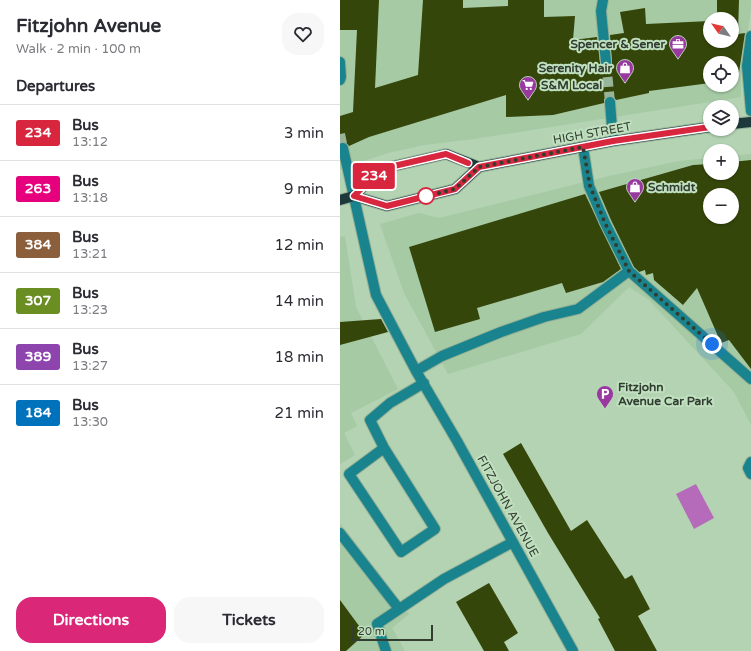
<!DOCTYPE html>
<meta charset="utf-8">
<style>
:root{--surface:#fff;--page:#f7f7f7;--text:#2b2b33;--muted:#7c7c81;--line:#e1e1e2;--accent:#db2777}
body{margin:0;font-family:"Varela Round",sans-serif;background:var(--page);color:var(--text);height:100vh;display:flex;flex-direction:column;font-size:15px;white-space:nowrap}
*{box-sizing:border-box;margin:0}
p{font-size:13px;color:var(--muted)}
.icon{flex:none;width:22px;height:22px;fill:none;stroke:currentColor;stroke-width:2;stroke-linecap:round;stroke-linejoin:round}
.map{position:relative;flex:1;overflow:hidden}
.side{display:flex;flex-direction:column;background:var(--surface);width:340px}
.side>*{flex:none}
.badge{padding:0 8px;border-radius:3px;font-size:14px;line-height:26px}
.needle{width:26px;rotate:304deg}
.tools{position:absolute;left:363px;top:12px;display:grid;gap:8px}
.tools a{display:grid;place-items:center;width:36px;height:36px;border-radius:50%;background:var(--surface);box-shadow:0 1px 3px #0004;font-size:20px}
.scale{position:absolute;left:12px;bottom:10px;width:81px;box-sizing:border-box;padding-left:4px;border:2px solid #313d31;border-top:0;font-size:11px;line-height:14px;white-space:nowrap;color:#313d31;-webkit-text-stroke:3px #c0e0bf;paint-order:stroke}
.you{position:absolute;width:20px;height:20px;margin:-10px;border:3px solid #fff;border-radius:50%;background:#1a73e8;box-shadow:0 0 0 6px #1a73e833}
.map>.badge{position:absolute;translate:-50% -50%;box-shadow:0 0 0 2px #fff}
h2{padding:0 16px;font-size:15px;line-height:36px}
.round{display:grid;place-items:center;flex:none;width:42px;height:42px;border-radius:16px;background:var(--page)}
.headline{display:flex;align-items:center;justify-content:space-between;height:68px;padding:0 16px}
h1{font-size:19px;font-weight:700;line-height:30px}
.primary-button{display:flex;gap:8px;margin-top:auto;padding:8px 16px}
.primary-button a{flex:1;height:46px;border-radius:16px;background:var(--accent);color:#fff;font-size:16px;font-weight:700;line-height:46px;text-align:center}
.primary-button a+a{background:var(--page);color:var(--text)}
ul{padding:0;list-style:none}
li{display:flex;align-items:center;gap:12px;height:56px;padding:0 16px;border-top:1px solid var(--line)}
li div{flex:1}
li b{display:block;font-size:15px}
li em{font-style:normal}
li .badge{min-width:44px;font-weight:700;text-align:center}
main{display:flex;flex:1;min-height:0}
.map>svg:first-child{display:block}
.built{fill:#a5caa4;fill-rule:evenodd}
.water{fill:#b56bba}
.building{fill:#35460a;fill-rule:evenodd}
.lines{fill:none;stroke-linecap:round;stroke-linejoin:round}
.minor-tunnel{stroke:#99b599;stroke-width:10;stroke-dasharray:10 5;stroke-linecap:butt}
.minor-casing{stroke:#94af94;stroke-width:12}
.major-casing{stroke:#94af94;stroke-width:12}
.minor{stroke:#19848e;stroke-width:10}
.major{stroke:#1d393c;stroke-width:10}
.line-casing{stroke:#fff;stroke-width:9}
.line{stroke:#d7263d;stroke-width:6}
.walk{stroke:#313d31;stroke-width:4;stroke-dasharray:0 7.2}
.stop-dot{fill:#fff;stroke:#d7263d;stroke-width:2}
.labels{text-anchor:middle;stroke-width:4;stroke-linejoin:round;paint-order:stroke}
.poi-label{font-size:12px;font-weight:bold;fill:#313d31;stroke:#c0e0bf;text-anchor:start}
.street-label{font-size:12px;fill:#313d31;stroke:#c0e0bf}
</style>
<main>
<section class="side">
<div class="headline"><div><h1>Fitzjohn Avenue</h1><p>Walk · 2 min · 100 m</p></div><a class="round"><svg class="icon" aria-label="heart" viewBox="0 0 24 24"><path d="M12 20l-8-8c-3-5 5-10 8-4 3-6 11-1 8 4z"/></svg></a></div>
<h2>Departures</h2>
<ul>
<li><span class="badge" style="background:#d7263d;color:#fff">234</span><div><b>Bus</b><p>13:12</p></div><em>3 min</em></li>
<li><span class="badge" style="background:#e6007e;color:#fff">263</span><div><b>Bus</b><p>13:18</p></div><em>9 min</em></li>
<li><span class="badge" style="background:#8b5e3c;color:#fff">384</span><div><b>Bus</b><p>13:21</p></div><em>12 min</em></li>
<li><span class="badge" style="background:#6b8e23;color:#fff">307</span><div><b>Bus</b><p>13:23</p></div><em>14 min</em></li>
<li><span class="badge" style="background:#8e44ad;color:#fff">389</span><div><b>Bus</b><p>13:27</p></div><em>18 min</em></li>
<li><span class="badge" style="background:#0072bc;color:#fff">184</span><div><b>Bus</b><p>13:30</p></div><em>21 min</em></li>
</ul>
<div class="primary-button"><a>Directions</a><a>Tickets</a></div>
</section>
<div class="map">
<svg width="411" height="651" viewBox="0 0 411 651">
<rect width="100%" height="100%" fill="#b3d3b3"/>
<path class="built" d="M 0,0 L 411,0 L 411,8 L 401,77 L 401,97 L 134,139 L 84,145 L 48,153 L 0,169 ZM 370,19 L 392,19 L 392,41 L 370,41 ZM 370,63 L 392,63 L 392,85 L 370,85 Z
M 411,154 L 411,425 L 394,392 L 309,300 L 289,287 L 241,334 L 108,374 L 64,293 L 40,224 L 79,213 L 99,218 L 269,176 L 339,161 L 370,158 L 370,173 L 392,173 L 392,156 ZM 370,195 L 392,195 L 392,217 L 370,217 Z
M 5,236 L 16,307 L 58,389 L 11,413 L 17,426 L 4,433 L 15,455 L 0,464 L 0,237 Z
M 0,523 L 69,614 L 52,628 L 65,651 L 0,651 Z"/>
<path class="water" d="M 356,484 L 374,518 L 354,529 L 336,494 Z"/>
<path class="building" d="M 0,0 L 39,0 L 35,88 L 78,75 L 83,0 L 123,0 L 123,8 L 168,6 L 168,0 L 204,0 L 204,17 L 235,16 L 233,40 L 257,37 L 260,63 L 261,66 L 266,68 L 270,67 L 272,62 L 270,35 L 284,33 L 280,12 L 305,8 L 306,24 L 370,21 L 370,41 L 392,41 L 392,19 L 377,19 L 377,0 L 399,0 L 398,34 L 405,33 L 398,79 L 392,80 L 392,63 L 370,63 L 370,83 L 309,91 L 309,93 L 276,100 L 273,96 L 269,96 L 264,99 L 264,103 L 213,115 L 166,117 L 166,95 L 29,137 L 9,146 L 5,142 L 0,142 L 0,116 L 13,112 L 17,30 L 0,30 Z
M 411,160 L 411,369 L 389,340 L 381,343 L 357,288 L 343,305 L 314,280 L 313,273 L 306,275 L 305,270 L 299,272 L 294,267 L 271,220 L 259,192 L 353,165 L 370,164 L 370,173 L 392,173 L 392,162 ZM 370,195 L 392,195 L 392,217 L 370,217 Z
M 245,194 L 281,269 L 263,282 L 226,293 L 222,283 L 137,308 L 140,319 L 95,332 L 69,247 Z
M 41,319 L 48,332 L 0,345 L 0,322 Z
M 181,443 L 231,531 L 247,520 L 285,579 L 292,575 L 310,609 L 298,616 L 317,651 L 275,651 L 258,619 L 260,618 L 208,533 L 163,454 Z
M 149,583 L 178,633 L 164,642 L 169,651 L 144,651 L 116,602 Z
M 0,600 L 25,634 L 6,651 L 0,651 Z"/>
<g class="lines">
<path class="minor-tunnel" d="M 266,62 L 270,102
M 0,134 L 3,148"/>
<defs>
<path id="minor" d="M 263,0 L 261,11 L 266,62
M 411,36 L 407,66 L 411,111
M 0,62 L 1,77 L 0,80
M 270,102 L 273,141
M 243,147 L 249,186 L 265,223 L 289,271 L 411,379
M 3,148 L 36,295 L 76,371 L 117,441 L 233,651
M 76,371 L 102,356 L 161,332 L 204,317 L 238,309 L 289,271
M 44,448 L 95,529 L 61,552 L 9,474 L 44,448 L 30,420 L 50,403 L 84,383
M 411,462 L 408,468 L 411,474
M 0,533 L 59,609
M 46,651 L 37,624 L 104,579 L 173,542"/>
<path id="major" d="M 392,124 L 411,122
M 14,196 L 47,206 L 115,189 L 139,167 L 273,141 L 370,127
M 0,200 L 14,196 L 41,169 L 106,154 L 139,167"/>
</defs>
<use href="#minor" class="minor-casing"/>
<use href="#major" class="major-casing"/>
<use href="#minor" class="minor"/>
<use href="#major" class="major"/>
</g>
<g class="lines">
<defs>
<path id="line" d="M 128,163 L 106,154 L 41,169 L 14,196 L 47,206 L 115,189 L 139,167 L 273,141 L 370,127"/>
</defs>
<use href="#line" class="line-casing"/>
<use href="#line" class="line"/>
<path class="walk" d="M 86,196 L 82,197 L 115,189 L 139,167 L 243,147 L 250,186 L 265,223 L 289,271 L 372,344"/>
</g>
<defs>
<symbol id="office-pin" viewBox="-11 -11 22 30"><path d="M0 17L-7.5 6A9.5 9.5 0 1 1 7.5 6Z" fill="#9939a0" stroke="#c0e0bf"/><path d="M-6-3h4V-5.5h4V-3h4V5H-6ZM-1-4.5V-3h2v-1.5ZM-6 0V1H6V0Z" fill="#fff"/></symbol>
<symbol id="shop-pin" viewBox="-11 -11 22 30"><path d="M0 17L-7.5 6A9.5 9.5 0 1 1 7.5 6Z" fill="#9939a0" stroke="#c0e0bf"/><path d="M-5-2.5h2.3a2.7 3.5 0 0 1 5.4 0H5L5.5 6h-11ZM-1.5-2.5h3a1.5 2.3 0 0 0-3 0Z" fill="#fff"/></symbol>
<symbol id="supermarket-pin" viewBox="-11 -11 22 30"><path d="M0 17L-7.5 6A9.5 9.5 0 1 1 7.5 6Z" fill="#9939a0" stroke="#c0e0bf"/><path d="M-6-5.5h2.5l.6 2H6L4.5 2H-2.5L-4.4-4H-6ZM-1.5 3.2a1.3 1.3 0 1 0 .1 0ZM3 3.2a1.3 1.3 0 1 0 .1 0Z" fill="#fff"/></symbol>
<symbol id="parking-pin" viewBox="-11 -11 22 30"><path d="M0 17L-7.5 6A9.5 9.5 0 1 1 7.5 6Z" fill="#9939a0" stroke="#c0e0bf"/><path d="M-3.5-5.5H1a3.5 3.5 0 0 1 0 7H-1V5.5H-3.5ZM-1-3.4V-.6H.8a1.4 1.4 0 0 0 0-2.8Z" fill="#fff"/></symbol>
</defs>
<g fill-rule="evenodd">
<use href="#office-pin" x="328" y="34" width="20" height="27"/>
<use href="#shop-pin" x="275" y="58" width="20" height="27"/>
<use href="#supermarket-pin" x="178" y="75" width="20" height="27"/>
<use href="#shop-pin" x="285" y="177" width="20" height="27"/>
<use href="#parking-pin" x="255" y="384" width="20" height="27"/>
</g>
<circle class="stop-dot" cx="86" cy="196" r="8"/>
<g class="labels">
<g class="poi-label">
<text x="325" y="48" text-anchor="end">Spencer &amp; Sener</text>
<text x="272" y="72" text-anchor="end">Serenity Hair</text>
<text x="201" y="89">S&amp;M Local</text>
<text x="308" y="191">Schmidt</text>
<text x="278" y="391">Fitzjohn<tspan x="278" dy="14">Avenue Car Park</tspan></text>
</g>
<g class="street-label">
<text transform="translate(252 133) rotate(-10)" y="4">HIGH STREET</text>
<text transform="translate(168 506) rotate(61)" y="4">FITZJOHN AVENUE</text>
</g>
</g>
</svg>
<div class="tools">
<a><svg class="needle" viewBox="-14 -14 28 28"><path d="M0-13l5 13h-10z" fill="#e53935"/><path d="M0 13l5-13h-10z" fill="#7c7c81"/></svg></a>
<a><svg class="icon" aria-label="locate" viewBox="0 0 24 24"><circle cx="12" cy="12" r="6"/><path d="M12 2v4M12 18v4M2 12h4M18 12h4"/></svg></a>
<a><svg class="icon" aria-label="layers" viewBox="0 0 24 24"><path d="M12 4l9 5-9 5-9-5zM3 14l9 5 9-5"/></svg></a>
<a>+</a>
<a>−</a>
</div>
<div class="scale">20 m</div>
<div class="you" style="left:372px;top:344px"></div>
<b class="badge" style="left:34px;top:176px;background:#d7263d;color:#fff">234</b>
</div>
</main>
